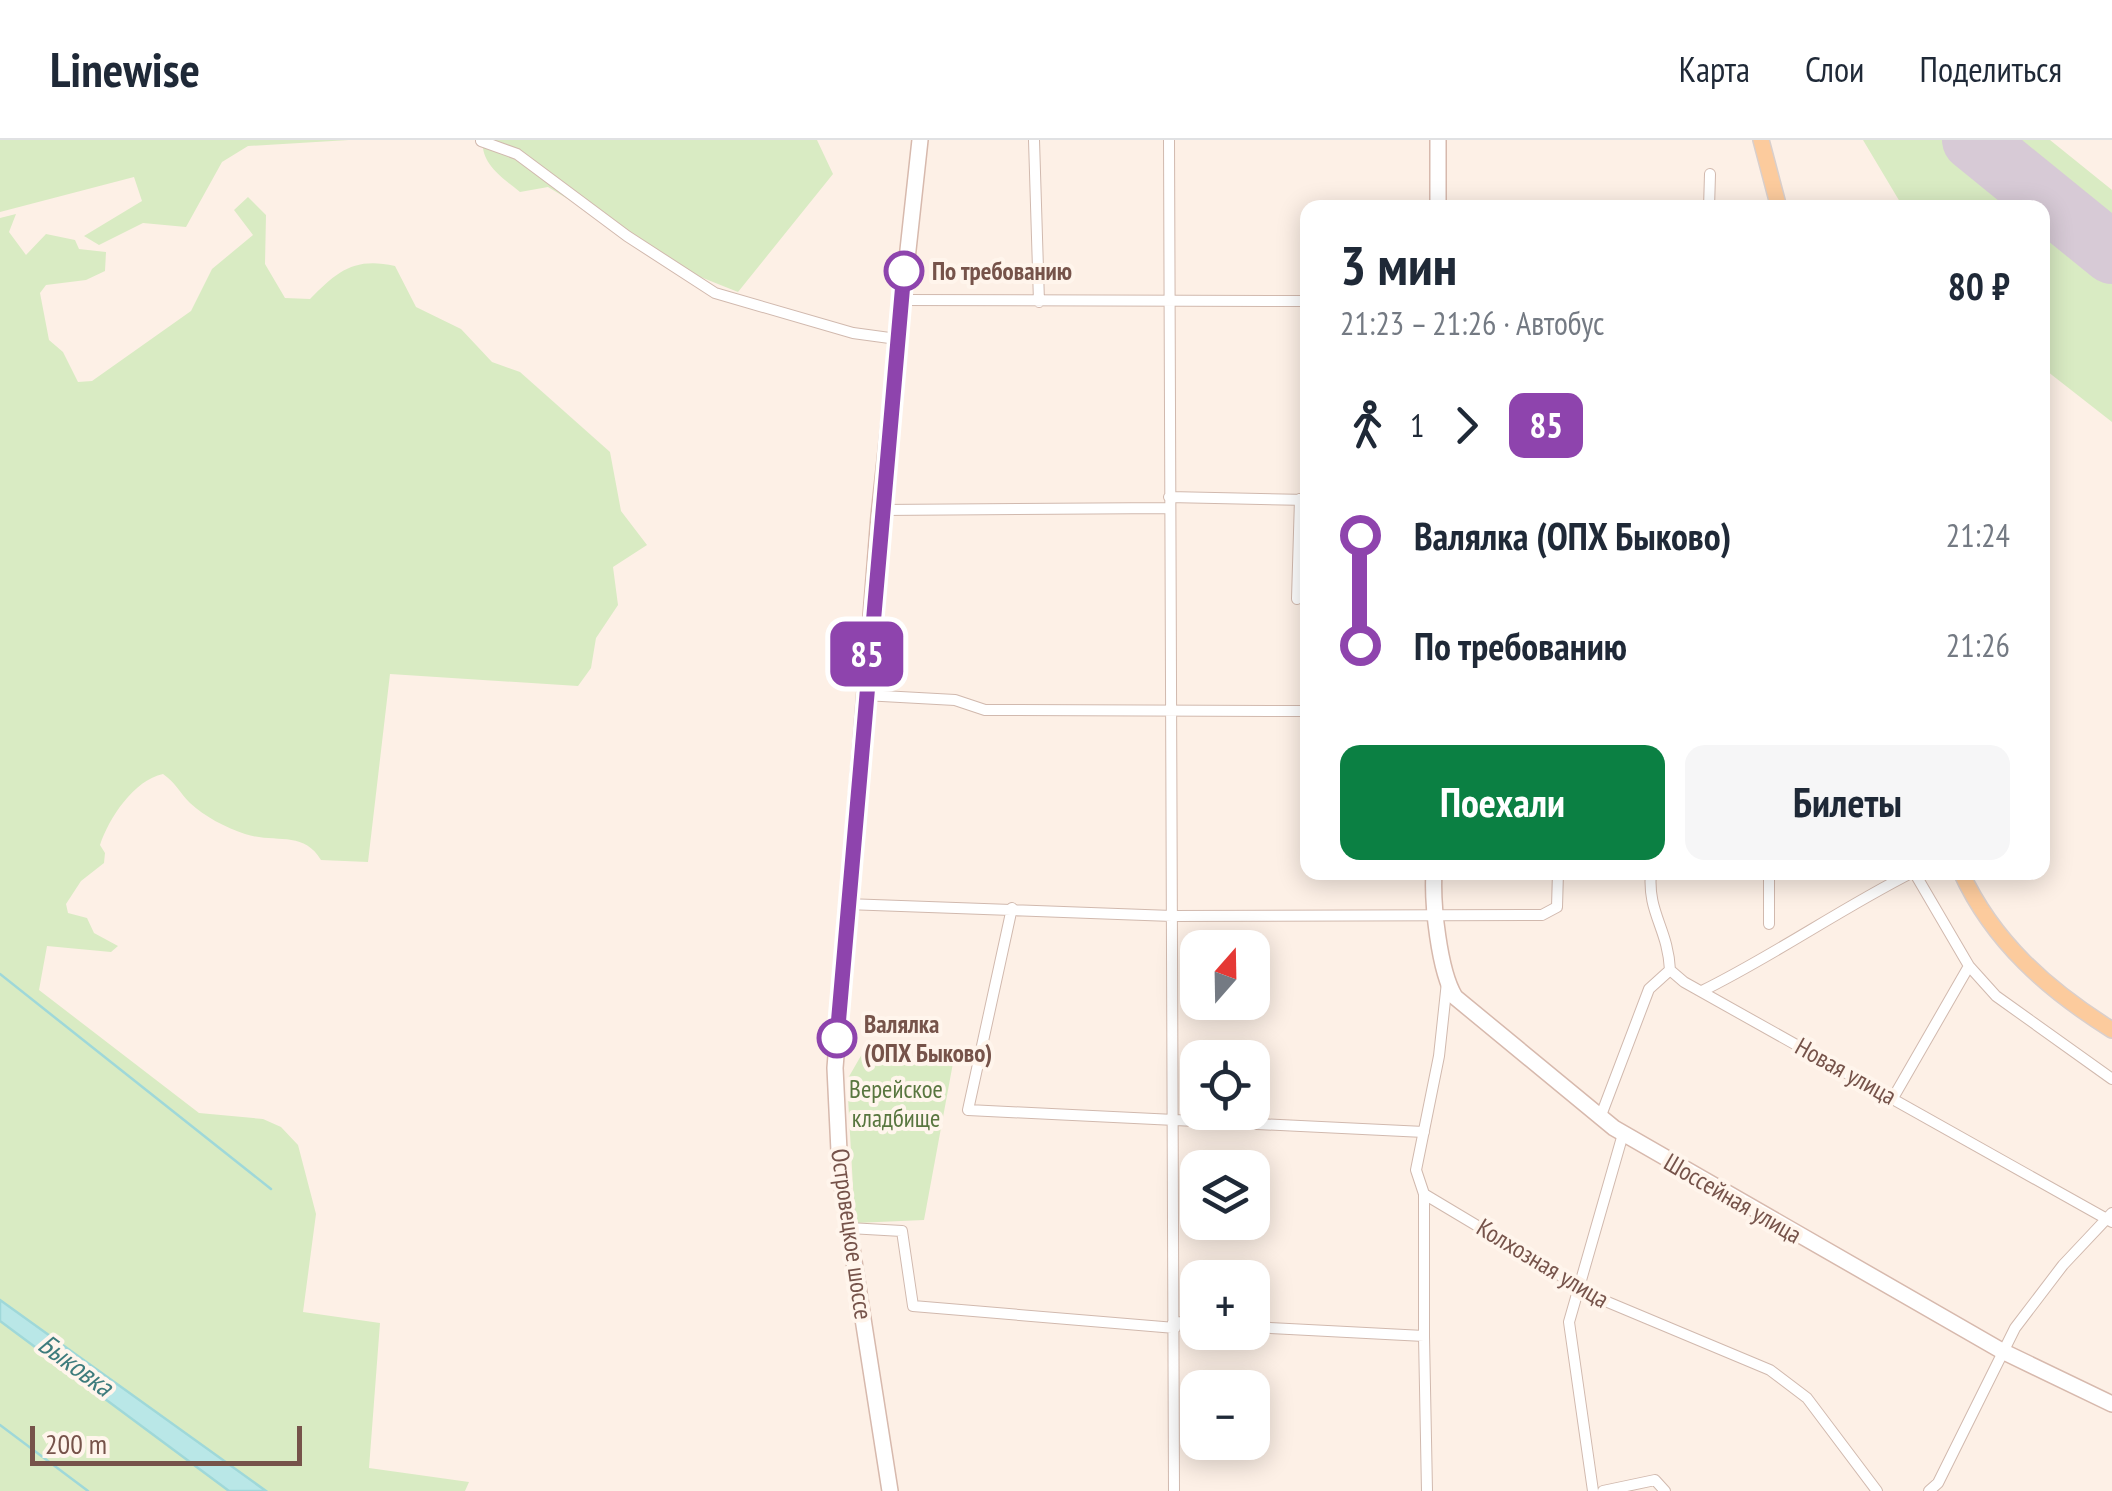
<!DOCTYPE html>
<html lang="ru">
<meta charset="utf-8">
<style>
:root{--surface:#fff;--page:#f6f6f7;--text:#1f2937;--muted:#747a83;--line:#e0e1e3;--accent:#0b8043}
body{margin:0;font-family:"PT Sans Narrow",sans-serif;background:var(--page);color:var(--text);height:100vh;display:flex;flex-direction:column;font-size:38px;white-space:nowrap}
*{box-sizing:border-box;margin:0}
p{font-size:32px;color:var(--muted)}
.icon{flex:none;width:55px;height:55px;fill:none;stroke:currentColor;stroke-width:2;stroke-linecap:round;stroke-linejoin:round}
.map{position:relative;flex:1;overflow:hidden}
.side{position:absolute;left:1300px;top:60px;width:750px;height:680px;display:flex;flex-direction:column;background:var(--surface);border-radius:20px;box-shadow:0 5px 25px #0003}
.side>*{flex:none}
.badge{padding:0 20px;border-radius:15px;font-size:35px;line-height:65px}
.needle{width:65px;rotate:20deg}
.tools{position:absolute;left:1180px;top:790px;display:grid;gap:20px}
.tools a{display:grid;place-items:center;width:90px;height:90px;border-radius:20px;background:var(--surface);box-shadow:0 5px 25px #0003;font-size:50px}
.scale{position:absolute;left:30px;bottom:25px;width:272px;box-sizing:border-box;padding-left:10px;border:5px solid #76534a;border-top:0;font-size:28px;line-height:35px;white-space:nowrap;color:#76534a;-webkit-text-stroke:8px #fff5ec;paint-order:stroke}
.map>.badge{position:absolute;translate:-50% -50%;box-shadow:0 0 0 5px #fff}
.legs{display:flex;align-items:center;gap:15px;height:110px;padding:0 40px;font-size:32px}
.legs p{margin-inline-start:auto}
.head{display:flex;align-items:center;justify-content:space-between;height:170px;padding:0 40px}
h1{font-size:55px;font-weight:800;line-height:75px}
.button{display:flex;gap:20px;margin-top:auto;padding:20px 40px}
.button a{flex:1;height:115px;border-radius:20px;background:var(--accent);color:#fff;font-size:40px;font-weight:800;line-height:115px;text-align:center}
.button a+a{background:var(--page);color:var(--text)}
ul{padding:0 40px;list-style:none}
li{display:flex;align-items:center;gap:35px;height:110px;font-size:38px}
li i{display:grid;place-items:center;width:15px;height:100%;margin:0 12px;background:currentColor}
li i::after{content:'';width:25px;height:25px;margin:-12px;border:8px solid;border-radius:50%;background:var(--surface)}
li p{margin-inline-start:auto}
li:first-child i{background:linear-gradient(#0000 50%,currentColor 0)}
li:last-child i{background:linear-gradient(currentColor 50%,#0000 0)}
header{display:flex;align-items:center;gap:60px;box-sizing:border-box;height:140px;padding:0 50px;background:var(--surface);border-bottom:2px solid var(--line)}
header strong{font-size:48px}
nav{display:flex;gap:55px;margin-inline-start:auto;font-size:35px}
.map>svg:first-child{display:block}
.green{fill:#d9ebc3}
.water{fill:#b9e7e7;stroke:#9fd8d9;stroke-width:2.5}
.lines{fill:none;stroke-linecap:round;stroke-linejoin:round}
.stream{stroke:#9fd8d9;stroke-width:2.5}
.runway{stroke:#d7cad6;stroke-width:62}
.street-casing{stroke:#d1b9ae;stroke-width:12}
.secondary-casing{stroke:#d7b9ad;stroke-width:18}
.primary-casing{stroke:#d9cfcc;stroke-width:18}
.street{stroke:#fff;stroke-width:10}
.secondary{stroke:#fff;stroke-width:15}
.primary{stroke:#fccb9d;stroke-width:15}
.line-1-casing{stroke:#fff;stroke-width:22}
.line-1{stroke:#8e44ad;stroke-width:15}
.stop-1-dot{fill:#fff;stroke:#8e44ad;stroke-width:5}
.labels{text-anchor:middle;stroke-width:8;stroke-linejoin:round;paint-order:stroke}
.stop-label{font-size:25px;font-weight:bold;fill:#76534a;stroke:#fff5ec;text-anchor:start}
.street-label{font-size:25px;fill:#76534a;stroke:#fff5ec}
.park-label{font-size:25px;fill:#58763f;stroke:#fff5ec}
.water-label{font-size:28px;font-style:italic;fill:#3d7b7c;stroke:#fff5ec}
</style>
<header>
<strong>Linewise</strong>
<nav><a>Карта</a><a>Слои</a><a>Поделиться</a></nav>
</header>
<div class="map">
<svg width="2112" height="1351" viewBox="0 0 2112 1351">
<rect width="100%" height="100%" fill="#fdf0e6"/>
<path class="green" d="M 0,0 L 349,0 L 248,6 L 222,22 L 186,87 L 143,83 L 99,105 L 84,96 L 142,61 L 134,37 L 0,72 Z
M 483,0 L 817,0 L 833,34 L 738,152 L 688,132 L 548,47 L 520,52 C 504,39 480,24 483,0 Z
M 1863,0 L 2050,0 L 2112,50 L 2112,282 L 2043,228 L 2042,68 L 1903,67 Z
M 248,57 L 266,75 L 265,124 L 285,158 L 310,159 C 338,131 354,117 395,126 L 416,167 L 461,189 L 492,222 L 520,232 L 610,312 L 621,371 L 647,405 L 613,427 L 618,465 L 596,498 L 591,528 L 578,546 L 390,534 L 368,722 L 321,720 C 303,690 275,704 245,694 C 225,687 205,677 190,663 C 180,653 175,642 163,634 C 134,640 109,678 100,705 L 105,713 L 104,723 L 81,741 L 66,764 L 68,773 L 87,778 L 94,793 L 118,806 L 111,812 L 47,806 L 39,850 L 199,973 L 263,979 L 281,987 L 298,1005 L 316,1074 L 303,1172 L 380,1183 L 369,1328 L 469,1342 L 465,1351 L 266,1351 L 0,1160 L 0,78 L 16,74 L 9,92 L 26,115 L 46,94 L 75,100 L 79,109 L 106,112 L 105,131 L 86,140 L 46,145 L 40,153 L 49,200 L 63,212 L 78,242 L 92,241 L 191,171 L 212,129 L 253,95 L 234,70 Z
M 866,907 L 953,923 L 924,1080 L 855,1083 L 847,940 Z
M 0,1181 L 223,1346 L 229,1351 L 0,1351 Z"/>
<path class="water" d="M 0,1160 L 266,1351 L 229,1351 L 0,1181 Z"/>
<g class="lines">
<path class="stream" d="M 0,834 L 271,1049
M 0,1285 L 88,1351"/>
<path class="runway" d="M 1973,0 L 2112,113"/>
<defs>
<path id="street" d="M 1034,0 L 1039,162
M 1169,0 L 1174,1351
M 481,1 L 517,14 L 627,96 L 715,153 L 853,193 L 897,199
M 1709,68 L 1710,34
M 900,160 L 1308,161
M 1169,357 L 1308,360
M 880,370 L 1170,368
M 1297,459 L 1300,359
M 864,555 L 955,560 L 985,570 L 1308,571
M 1651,732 C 1647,773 1668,788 1670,830 L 1684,842 L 2112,1082
M 1769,732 L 1769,784
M 1914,732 L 1969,826 L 1996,856 L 2112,939
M 846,764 L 1172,776 L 1542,775 L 1557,767 L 1558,732
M 1012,768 L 968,970 L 1424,992
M 1447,842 L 1439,916 L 1416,1030 L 1424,1054 L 1598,1158 L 1770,1230 L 1807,1258 L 1877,1351
M 1702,851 C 1775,815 1840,769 1913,732
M 1893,958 L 1969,826
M 1600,978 L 1649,849 L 1670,830
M 849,1088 L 902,1091 L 913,1166 L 1175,1188
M 1173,1182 L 1198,1183
M 1252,1187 L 1424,1196 L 1424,1054
M 1424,1196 L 1427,1351
M 1593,1351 L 1569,1182 L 1623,994
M 1603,1351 L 1655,1340 L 1665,1351
M 1929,1351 L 1938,1343 L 2015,1188 L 2063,1125 L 2112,1073"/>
<path id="secondary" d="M 1438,68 L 1438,0
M 1434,732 C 1432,763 1439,831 1455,857 L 1614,988 L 2002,1211 L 2112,1264
M 890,1351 L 840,1032 L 835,928 L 879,376 L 920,0"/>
<path id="primary" d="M 1761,0 L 1779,68
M 1961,732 C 1993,802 2048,850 2112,890"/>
</defs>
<use href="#street" class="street-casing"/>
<use href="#secondary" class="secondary-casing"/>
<use href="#primary" class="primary-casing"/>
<use href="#street" class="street"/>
<use href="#secondary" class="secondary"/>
<use href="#primary" class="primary"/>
</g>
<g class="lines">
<defs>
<path id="line-1" d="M 837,898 L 904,131"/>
</defs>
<use href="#line-1" class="line-1-casing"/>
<use href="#line-1" class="line-1"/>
</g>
<g class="stop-1-dot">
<circle cx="904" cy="131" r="18"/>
<circle cx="837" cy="898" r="18"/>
</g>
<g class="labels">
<g class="stop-label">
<text x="932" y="140">По требованию</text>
<text x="864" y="893">Валялка<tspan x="864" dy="29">(ОПХ Быково)</tspan></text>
</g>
<g class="street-label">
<text transform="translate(1846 931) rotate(29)" y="9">Новая улица</text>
<text transform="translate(1733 1058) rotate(30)" y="9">Шоссейная улица</text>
<text transform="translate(852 1094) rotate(82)" y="9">Островецкое шоссе</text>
<text transform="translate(1543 1123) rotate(31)" y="9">Колхозная улица</text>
</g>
<g class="park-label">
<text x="896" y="958">Верейское<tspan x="896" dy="29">кладбище</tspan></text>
</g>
<g class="water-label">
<text transform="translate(76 1225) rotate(36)" y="10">Быковка</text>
</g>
</g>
</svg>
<div class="tools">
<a><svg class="needle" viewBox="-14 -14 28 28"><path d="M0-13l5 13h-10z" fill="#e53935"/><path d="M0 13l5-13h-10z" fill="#747a83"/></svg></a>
<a><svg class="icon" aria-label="locate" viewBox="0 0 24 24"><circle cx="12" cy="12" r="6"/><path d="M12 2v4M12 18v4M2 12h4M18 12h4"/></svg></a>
<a><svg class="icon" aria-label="layers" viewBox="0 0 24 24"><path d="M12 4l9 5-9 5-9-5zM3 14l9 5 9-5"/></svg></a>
<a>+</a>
<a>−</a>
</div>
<div class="scale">200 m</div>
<b class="badge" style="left:867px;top:514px;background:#8e44ad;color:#fff">85</b>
<section class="side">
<div class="head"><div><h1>3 мин</h1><p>21:23 – 21:26 · Автобус</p></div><b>80 ₽</b></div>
<div class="legs"><svg class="icon" aria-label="walk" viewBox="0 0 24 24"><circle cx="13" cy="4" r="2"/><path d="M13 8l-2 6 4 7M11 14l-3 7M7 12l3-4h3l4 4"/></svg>1<svg class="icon" aria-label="forward" viewBox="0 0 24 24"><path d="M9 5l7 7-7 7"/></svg><b class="badge" style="background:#8e44ad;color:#fff">85</b></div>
<ul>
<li><i style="color:#8e44ad"></i><b>Валялка (ОПХ Быково)</b><p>21:24</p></li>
<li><i style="color:#8e44ad"></i><b>По требованию</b><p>21:26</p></li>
</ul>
<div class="button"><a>Поехали</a><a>Билеты</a></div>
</section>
</div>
